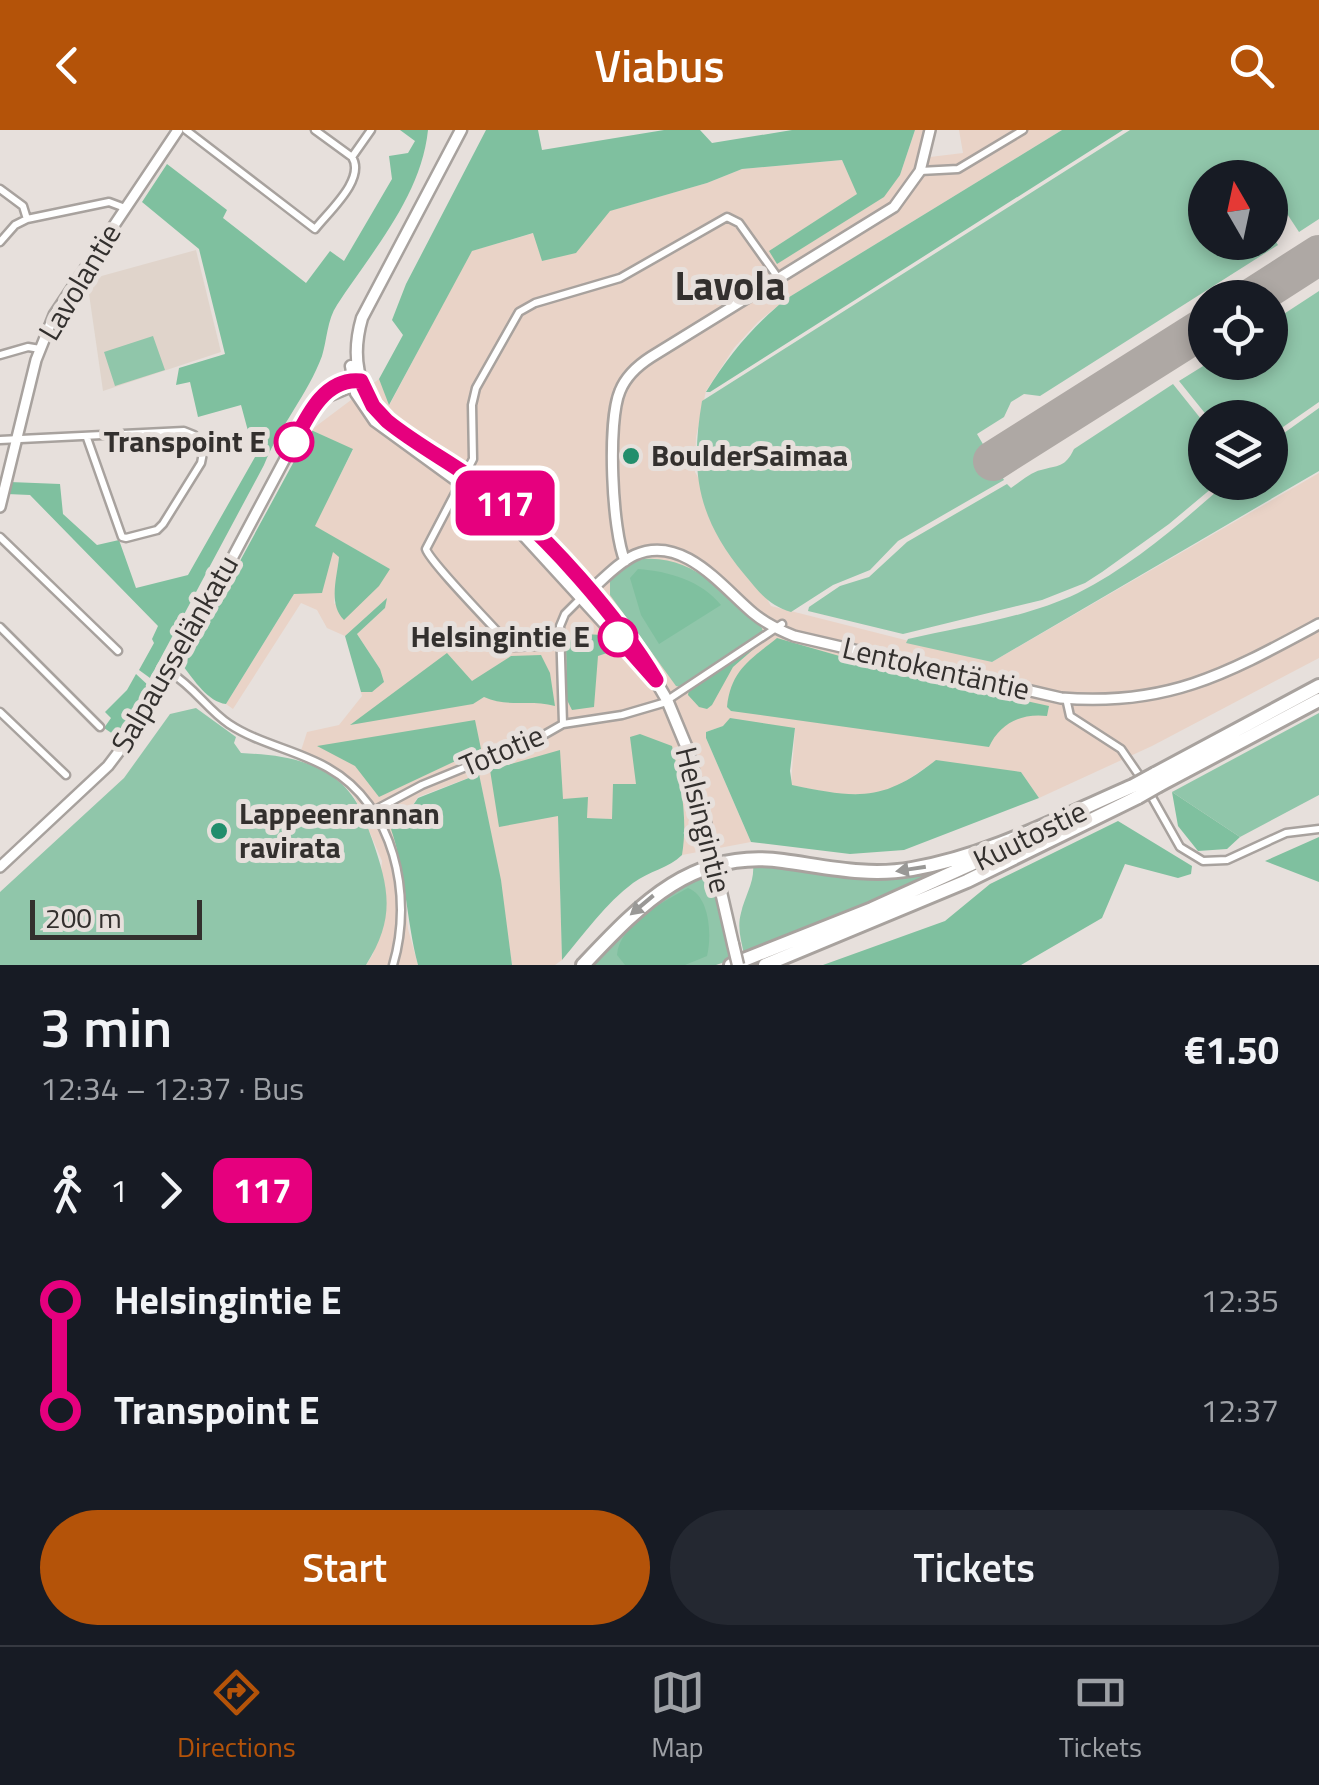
<!DOCTYPE html>
<meta charset="utf-8">
<style>
:root{--surface:#171b24;--page:#242831;--text:#f1f3f6;--muted:#9ea1a6;--line:#363941;--accent:#b45309}
body{margin:0;font-family:"Titillium Web",sans-serif;background:var(--page);color:var(--text);height:100vh;display:flex;flex-direction:column;font-size:38px;white-space:nowrap}
*{box-sizing:border-box;margin:0}
p{font-size:32px;color:var(--muted)}
.icon{flex:none;width:55px;height:55px;fill:none;stroke:currentColor;stroke-width:2;stroke-linecap:round;stroke-linejoin:round}
.map{position:relative;height:835px;overflow:hidden}
.sheet{display:flex;flex-direction:column;background:var(--surface);flex:1}
.sheet>*{flex:none}
.badge{padding:0 20px;border-radius:15px;font-size:35px;line-height:65px}
.needle{width:65px;rotate:351deg}
.fabs{position:absolute;left:1188px;top:30px;display:grid;gap:20px}
.fabs a{display:grid;place-items:center;width:100px;height:100px;border-radius:50%;background:var(--surface);box-shadow:0 5px 15px #0003;font-size:50px}
.scale{position:absolute;left:30px;bottom:25px;width:172px;box-sizing:border-box;padding-left:10px;border:5px solid #33302e;border-top:0;font-size:28px;line-height:35px;white-space:nowrap;color:#33302e;-webkit-text-stroke:8px #e7e0dc;paint-order:stroke}
.map>.badge{position:absolute;translate:-50% -50%;box-shadow:0 0 0 5px #fff}
.legs{display:flex;align-items:center;gap:15px;height:110px;padding:0 40px;font-size:32px}
.legs p{margin-inline-start:auto}
.summary{display:flex;align-items:center;justify-content:space-between;height:170px;padding:0 40px}
h1{font-size:55px;font-weight:600;line-height:75px}
.primary-button{display:flex;gap:20px;margin-top:auto;padding:20px 40px}
.primary-button a{flex:1;height:115px;border-radius:60px;background:var(--accent);color:#fff;font-size:40px;font-weight:600;line-height:115px;text-align:center}
.primary-button a+a{background:var(--page);color:var(--text)}
ul{padding:0 40px;list-style:none}
li{display:flex;align-items:center;gap:35px;height:110px;font-size:38px}
li i{display:grid;place-items:center;width:15px;height:100%;margin:0 12px;background:currentColor}
li i::after{content:'';width:25px;height:25px;margin:-12px;border:8px solid;border-radius:50%;background:var(--surface)}
li p{margin-inline-start:auto}
li:first-child i{background:linear-gradient(#0000 50%,currentColor 0)}
li:last-child i{background:linear-gradient(currentColor 50%,#0000 0)}
header{display:flex;justify-content:space-between;align-items:center;height:130px;padding:0 40px;background:var(--accent);color:#fff;font-size:45px;font-weight:600}
.tab-bar{display:flex;justify-content:space-around;align-items:center;height:140px;border-top:2px solid var(--line);background:var(--surface);font-size:28px;color:var(--muted)}
.tab-bar a{display:grid;justify-items:center;gap:5px}
.tab-bar .selected{color:var(--accent)}
.map>svg:first-child{display:block}
.industrial{fill:#e9d3c7}
.built{fill:#e0d4cb}
.green{fill:#90c6aa}
.forest{fill:#7fc09f}
.lines{fill:none;stroke-linecap:round;stroke-linejoin:round}
.runway{stroke:#aea8a4;stroke-width:40}
.street-casing{stroke:#a8a29e;stroke-width:11}
.secondary-casing{stroke:#a8a29e;stroke-width:14}
.primary-casing{stroke:#a8a29e;stroke-width:15}
.highway-casing{stroke:#a8a29e;stroke-width:18}
.street{stroke:#fff;stroke-width:6}
.secondary{stroke:#fff;stroke-width:9}
.primary{stroke:#fff;stroke-width:10}
.highway{stroke:#fff;stroke-width:12}
.primary-bridge-casing{stroke:#a8a29e;stroke-width:15;stroke-linecap:butt}
.highway-bridge-casing{stroke:#a8a29e;stroke-width:18;stroke-linecap:butt}
.primary-bridge{stroke:#fff;stroke-width:10}
.highway-bridge{stroke:#fff;stroke-width:12}
.oneway{fill:#999896}
.line-1-casing{stroke:#fff;stroke-width:22}
.line-1{stroke:#e6007e;stroke-width:15}
.stop-1-dot{fill:#fff;stroke:#e6007e;stroke-width:5}
.poi-dot{fill:#228e6c;stroke:#e7e0dc;stroke-width:4}
.labels{text-anchor:middle;stroke-width:10;stroke-linejoin:round;paint-order:stroke}
.street-label{font-size:30px;fill:#33302e;stroke:#e7e0dc}
.stop-label{font-size:30px;font-weight:bold;fill:#33302e;stroke:#e7e0dc;text-anchor:end}
.poi-label{font-size:30px;font-weight:bold;fill:#33302e;stroke:#e7e0dc;text-anchor:start}
.district-label{font-size:40px;font-weight:bold;fill:#33302e;stroke:#e7e0dc}
</style>
<header><svg class="icon" aria-label="back" viewBox="0 0 24 24"><path d="M15 5l-7 7 7 7"/></svg>Viabus<svg class="icon" aria-label="search" viewBox="0 0 24 24"><circle cx="10" cy="10" r="6"/><path d="M15 15l6 6"/></svg></header>
<div class="map">
<svg width="1319" height="835" viewBox="0 0 1319 835">
<rect width="100%" height="100%" fill="#e7e0dc"/>
<path class="industrial" d="M 915,0 L 934,0 L 930,27 L 963,23 L 959,0 L 1062,0 L 786,169 L 758,192 L 734,218 L 706,261 L 696,307 L 695,342 L 771,476 L 992,532 L 1319,343 L 1319,528 L 1152,616 L 1039,668 L 1021,642 L 934,632 L 894,659 L 876,664 L 840,665 L 791,655 L 795,599 L 723,596 L 706,602 L 706,608 L 751,712 L 682,725 L 684,687 L 680,649 L 636,655 L 612,689 L 586,688 L 587,668 L 558,685 L 562,830 L 555,835 L 512,835 L 500,750 L 479,644 L 418,667 L 409,681 L 391,696 L 399,723 L 408,799 L 418,835 L 366,835 L 373,824 L 382,731 L 355,668 L 346,657 L 316,637 L 298,630 L 307,602 L 339,595 L 362,566 L 361,562 L 372,562 L 380,539 L 357,504 L 385,478 L 386,469 L 345,506 L 327,498 L 317,480 L 301,473 L 233,579 L 226,574 L 294,464 L 333,421 L 339,426 L 334,474 L 390,439 L 314,396 L 353,320 L 311,300 L 379,249 L 390,274 L 471,121 L 534,103 L 542,131 L 600,92 L 609,81 L 707,53 L 742,39 L 842,30 L 858,64 L 769,121 L 900,45 Z"/>
<path class="built" d="M 196,120 L 221,222 L 103,261 L 87,150 Z"/>
<path class="green" d="M 1130,0 L 1319,0 L 1319,89 L 1299,102 L 1278,70 L 1270,74 L 1270,48 L 1205,48 L 1205,112 L 1270,112 L 1270,103 L 1278,115 L 1040,266 L 1024,264 L 1011,272 L 1004,287 L 977,304 L 1004,350 L 898,411 L 870,440 L 833,455 L 791,482 C 768,475 759,462 744,444 C 697,387 690,342 702,271 Z
M 1319,161 L 1319,272 L 1270,306 L 1270,288 L 1208,287 L 1179,251 L 1208,233 L 1270,232 L 1270,193 Z
M 153,206 L 165,240 L 115,256 L 104,222 Z
M 1173,254 L 1205,294 L 1205,352 L 1218,353 L 1169,394 L 1102,442 L 1085,453 L 1042,470 L 903,504 L 808,481 L 809,477 L 840,456 L 869,447 L 907,412 L 1007,354 L 1011,358 C 1020,352 1031,342 1041,340 C 1058,335 1065,338 1074,319 Z
M 1319,278 L 1319,341 L 992,532 L 906,513 L 908,509 C 964,496 1026,488 1078,463 C 1132,436 1182,392 1226,353 L 1270,352 L 1270,313 Z
M 643,429 C 695,425 726,465 762,498 L 763,502 L 680,557 L 676,556 L 610,465 L 610,451 L 633,432 Z
M 196,578 L 236,607 L 234,613 L 241,623 C 274,625 302,627 330,645 C 355,661 363,683 372,709 C 389,758 396,788 366,835 L 0,835 L 0,762 L 124,648 L 170,584 Z
M 1319,583 L 1319,665 L 1240,707 L 1172,662 Z
M 762,733 L 804,740 L 955,734 L 956,736 L 744,824 C 741,810 737,797 741,783 C 745,765 755,752 753,734 Z
M 706,747 L 714,755 L 731,830 L 716,835 L 590,835 C 618,803 662,753 706,747 Z"/>
<path class="forest" d="M 400,0 L 428,0 C 421,67 372,121 337,175 C 327,190 327,210 322,226 C 308,264 279,297 264,335 L 150,548 L 139,540 L 154,513 L 152,509 L 158,496 L 30,365 L 7,364 L 10,352 L 60,354 L 63,384 L 97,415 L 119,410 L 136,458 L 188,445 L 255,327 L 241,275 L 198,287 L 190,252 L 176,255 L 179,238 L 225,224 L 199,119 L 142,72 L 167,34 L 227,80 L 223,88 L 306,153 L 330,121 L 344,131 L 392,49 L 389,26 L 408,23 L 415,11 Z
M 486,0 L 538,0 L 542,20 L 664,0 L 700,0 L 712,13 L 792,0 L 915,0 L 900,45 L 884,67 L 777,134 L 769,121 L 857,64 L 842,30 L 742,39 L 707,53 L 610,81 L 576,123 L 542,131 L 533,103 L 472,121 L 389,275 L 379,249 L 403,205 L 392,190 L 406,154 Z
M 1062,0 L 1123,0 L 710,262 L 706,262 C 729,225 752,197 786,169 Z
M 311,300 L 353,319 L 315,396 L 390,439 L 379,456 L 344,490 C 328,474 337,448 339,427 L 333,422 L 322,463 L 294,464 L 226,574 C 208,572 194,550 183,536 Z
M 638,439 C 668,441 702,451 721,475 L 659,514 L 641,485 L 630,448 Z
M 387,468 L 385,478 L 357,504 L 380,539 L 384,552 L 372,562 L 361,562 L 345,506 Z
M 583,504 L 603,505 L 610,509 L 613,521 L 598,526 L 594,577 L 572,580 L 567,570 L 566,512 Z
M 777,508 L 902,544 L 1049,576 L 1047,586 C 1022,583 1000,593 989,617 L 731,581 L 727,577 C 731,540 750,530 777,508 Z
M 761,509 L 763,511 L 733,537 L 712,575 L 707,579 L 699,577 L 688,565 L 689,559 Z
M 447,523 L 472,551 L 511,526 L 541,525 L 550,543 L 555,576 C 531,569 507,578 484,567 L 473,574 L 350,595 Z
M 136,544 L 149,556 L 116,606 L 104,598 L 111,588 L 105,582 L 127,560 Z
M 730,588 L 795,598 L 790,641 L 792,655 C 856,668 882,673 936,630 L 1021,642 L 1039,668 L 904,720 L 850,724 L 751,712 L 706,608 L 706,602 L 723,596 Z
M 475,590 L 481,619 L 379,667 L 355,636 L 317,616 Z
M 640,604 L 672,616 C 681,652 688,688 682,725 C 669,738 649,741 633,753 C 606,773 584,804 562,830 L 558,686 L 499,697 L 490,640 L 560,620 L 563,669 L 588,667 L 587,688 L 612,689 L 613,654 L 636,654 L 630,607 Z
M 479,644 L 501,750 L 512,835 L 418,835 C 406,789 406,742 390,696 L 409,681 L 418,668 Z
M 1172,662 L 1240,707 L 1227,719 L 1198,721 L 1178,696 Z
M 1118,691 L 1192,736 L 1191,744 L 1178,748 L 1125,734 L 1102,788 L 1021,835 L 823,835 L 945,791 L 990,754 Z
M 1319,707 L 1319,752 L 1265,731 Z
M 688,758 C 710,766 712,806 707,826 L 685,835 L 625,835 L 617,825 C 619,795 664,771 688,758 Z"/>
<g class="lines">
<path class="runway" d="M 1252,168 L 1319,125
M 993,331 L 1205,197"/>
<defs>
<path id="street" d="M 186,0 L 315,99 C 329,81 366,49 352,27
M 315,0 L 352,27 L 371,0
M 920,41 L 958,39 L 1023,0
M 0,59 L 23,76 L 27,89 L 109,72 L 125,78
M 0,112 L 15,95 L 27,89
M 0,225 L 28,217 L 40,219
M 0,310 L 184,301 L 194,305 L 203,323 L 201,333 L 163,394 L 157,400 L 126,408 L 122,407 L 87,308
M 0,407 L 118,521
M 0,497 L 100,597
M 559,515 L 514,517 L 506,511 C 492,495 430,432 426,419 L 473,329 L 472,275 L 476,258 L 519,182 L 535,173 L 620,148 L 727,87 L 739,93 L 779,149
M 171,543 C 194,557 207,579 229,594 C 259,614 297,620 328,638 C 394,675 414,766 393,835
M 1066,568 L 1070,586 L 1121,619 L 1143,651
M 0,582 L 66,645
M 563,594 L 560,496 L 565,484 L 581,468
M 1149,662 L 1180,717 L 1203,731 L 1227,730 L 1286,703 L 1319,699
M 375,680 L 422,655 L 542,606 L 563,594 L 622,585 L 663,573 L 782,494"/>
<path id="secondary" d="M 329,266 L 360,253
M 0,377 L 36,230 L 54,185 L 178,0
M 625,431 C 612,401 607,291 620,261 C 626,246 637,236 651,227 L 894,77 L 920,41 L 930,0
M 586,464 C 601,452 617,433 635,425 C 683,404 722,457 753,483 C 765,493 779,500 794,506 L 1061,568 C 1168,577 1228,543 1319,494
M 0,737 L 108,636 L 130,607 L 171,543 L 311,280 C 323,263 337,252 359,251"/>
<path id="primary" d="M 461,0 L 362,188 C 351,226 357,262 387,291 L 509,377 L 589,461 L 639,522 L 667,570 L 689,623 L 733,814
M 351,236 L 356,263 L 375,291 L 507,387 L 637,529"/>
<path id="highway" d="M 1155,644 L 1319,556
M 1159,655 L 1319,570
M 583,835 C 639,776 692,718 783,731 C 827,737 868,747 912,739 C 989,726 1061,687 1133,656
M 731,835 L 872,779 L 1000,721
M 765,835 L 967,751 L 1138,667"/>
</defs>
<use href="#street" class="street-casing"/>
<use href="#secondary" class="secondary-casing"/>
<use href="#primary" class="primary-casing"/>
<use href="#highway" class="highway-casing"/>
<use href="#street" class="street"/>
<use href="#secondary" class="secondary"/>
<use href="#primary" class="primary"/>
<use href="#highway" class="highway"/>
<defs>
<path id="primary-bridge" d="M 733,814 L 738,835"/>
<path id="highway-bridge" d="M 1133,656 L 1155,644
M 1138,667 L 1159,655"/>
</defs>
<use href="#primary-bridge" class="primary-bridge-casing"/>
<use href="#highway-bridge" class="highway-bridge-casing"/>
<use href="#primary-bridge" class="primary-bridge"/>
<use href="#highway-bridge" class="highway-bridge"/>
</g>
<defs><path id="oneway-solid" d="M-6-.8H1V-3.2L6.5 0L1 3.2V.8H-6Z" transform="scale(2.5)"/></defs>
<g class="oneway">
<use href="#oneway-solid" transform="translate(911 739) rotate(171)"/>
<use href="#oneway-solid" transform="translate(642 775) rotate(140)"/>
</g>
<g class="lines">
<defs>
<path id="line-1" d="M 294,312 C 307,286 325,247 361,251 L 373,276 L 387,291 C 419,317 456,335 488,360 C 546,404 619,488 656,550 L 618,507"/>
</defs>
<use href="#line-1" class="line-1-casing"/>
<use href="#line-1" class="line-1"/>
</g>
<g class="stop-1-dot">
<circle cx="294" cy="312" r="18"/>
<circle cx="618" cy="507" r="18"/>
</g>
<g class="poi-dot">
<circle cx="631" cy="326" r="10"/>
<circle cx="219" cy="701" r="10"/>
</g>
<g class="labels">
<g class="street-label">
<text transform="translate(80 152) rotate(-59)" y="10">Lavolantie</text>
<text transform="translate(175 524) rotate(-60)" y="10">Salpausselänkatu</text>
<text transform="translate(936 539) rotate(13)" y="10">Lentokentäntie</text>
<text transform="translate(502 621) rotate(-23)" y="10">Tototie</text>
<text transform="translate(703 690) rotate(76)" y="10">Helsingintie</text>
<text transform="translate(1030 706) rotate(-26)" y="10">Kuutostie</text>
</g>
<g class="stop-label">
<text x="266" y="322">Transpoint E</text>
<text x="590" y="517">Helsingintie E</text>
</g>
<g class="poi-label">
<text x="651" y="336">BoulderSaimaa</text>
<text x="239" y="694">Lappeenrannan<tspan x="239" dy="34">ravirata</tspan></text>
</g>
<g class="district-label">
<text x="730" y="170">Lavola</text>
</g>
</g>
</svg>
<div class="fabs">
<a><svg class="needle" viewBox="-14 -14 28 28"><path d="M0-13l5 13h-10z" fill="#e53935"/><path d="M0 13l5-13h-10z" fill="#9ea1a6"/></svg></a>
<a><svg class="icon" aria-label="locate" viewBox="0 0 24 24"><circle cx="12" cy="12" r="6"/><path d="M12 2v4M12 18v4M2 12h4M18 12h4"/></svg></a>
<a><svg class="icon" aria-label="layers" viewBox="0 0 24 24"><path d="M12 4l9 5-9 5-9-5zM3 14l9 5 9-5"/></svg></a>
</div>
<div class="scale">200 m</div>
<b class="badge" style="left:505px;top:373px;background:#e6007e;color:#fff">117</b>
</div>
<section class="sheet">
<div class="summary"><div><h1>3 min</h1><p>12:34 – 12:37 · Bus</p></div><b>€1.50</b></div>
<div class="legs"><svg class="icon" aria-label="walk" viewBox="0 0 24 24"><circle cx="13" cy="4" r="2"/><path d="M13 8l-2 6 4 7M11 14l-3 7M7 12l3-4h3l4 4"/></svg>1<svg class="icon" aria-label="forward" viewBox="0 0 24 24"><path d="M9 5l7 7-7 7"/></svg><b class="badge" style="background:#e6007e;color:#fff">117</b></div>
<ul>
<li><i style="color:#e6007e"></i><b>Helsingintie E</b><p>12:35</p></li>
<li><i style="color:#e6007e"></i><b>Transpoint E</b><p>12:37</p></li>
</ul>
<div class="primary-button"><a>Start</a><a>Tickets</a></div>
</section>
<nav class="tab-bar">
<a class="selected"><svg class="icon" aria-label="directions" viewBox="0 0 24 24"><path d="M12 3l9 9-9 9-9-9zM9 14v-3h6M13 9l2 2-2 2"/></svg>Directions</a>
<a><svg class="icon" aria-label="map" viewBox="0 0 24 24"><path d="M3 6l6-2 6 2 6-2v14l-6 2-6-2-6 2zM9 4v14M15 6v14"/></svg>Map</a>
<a><svg class="icon" aria-label="tickets" viewBox="0 0 24 24"><path d="M3 7h18v10H3zM15 7v10"/></svg>Tickets</a>
</nav>
